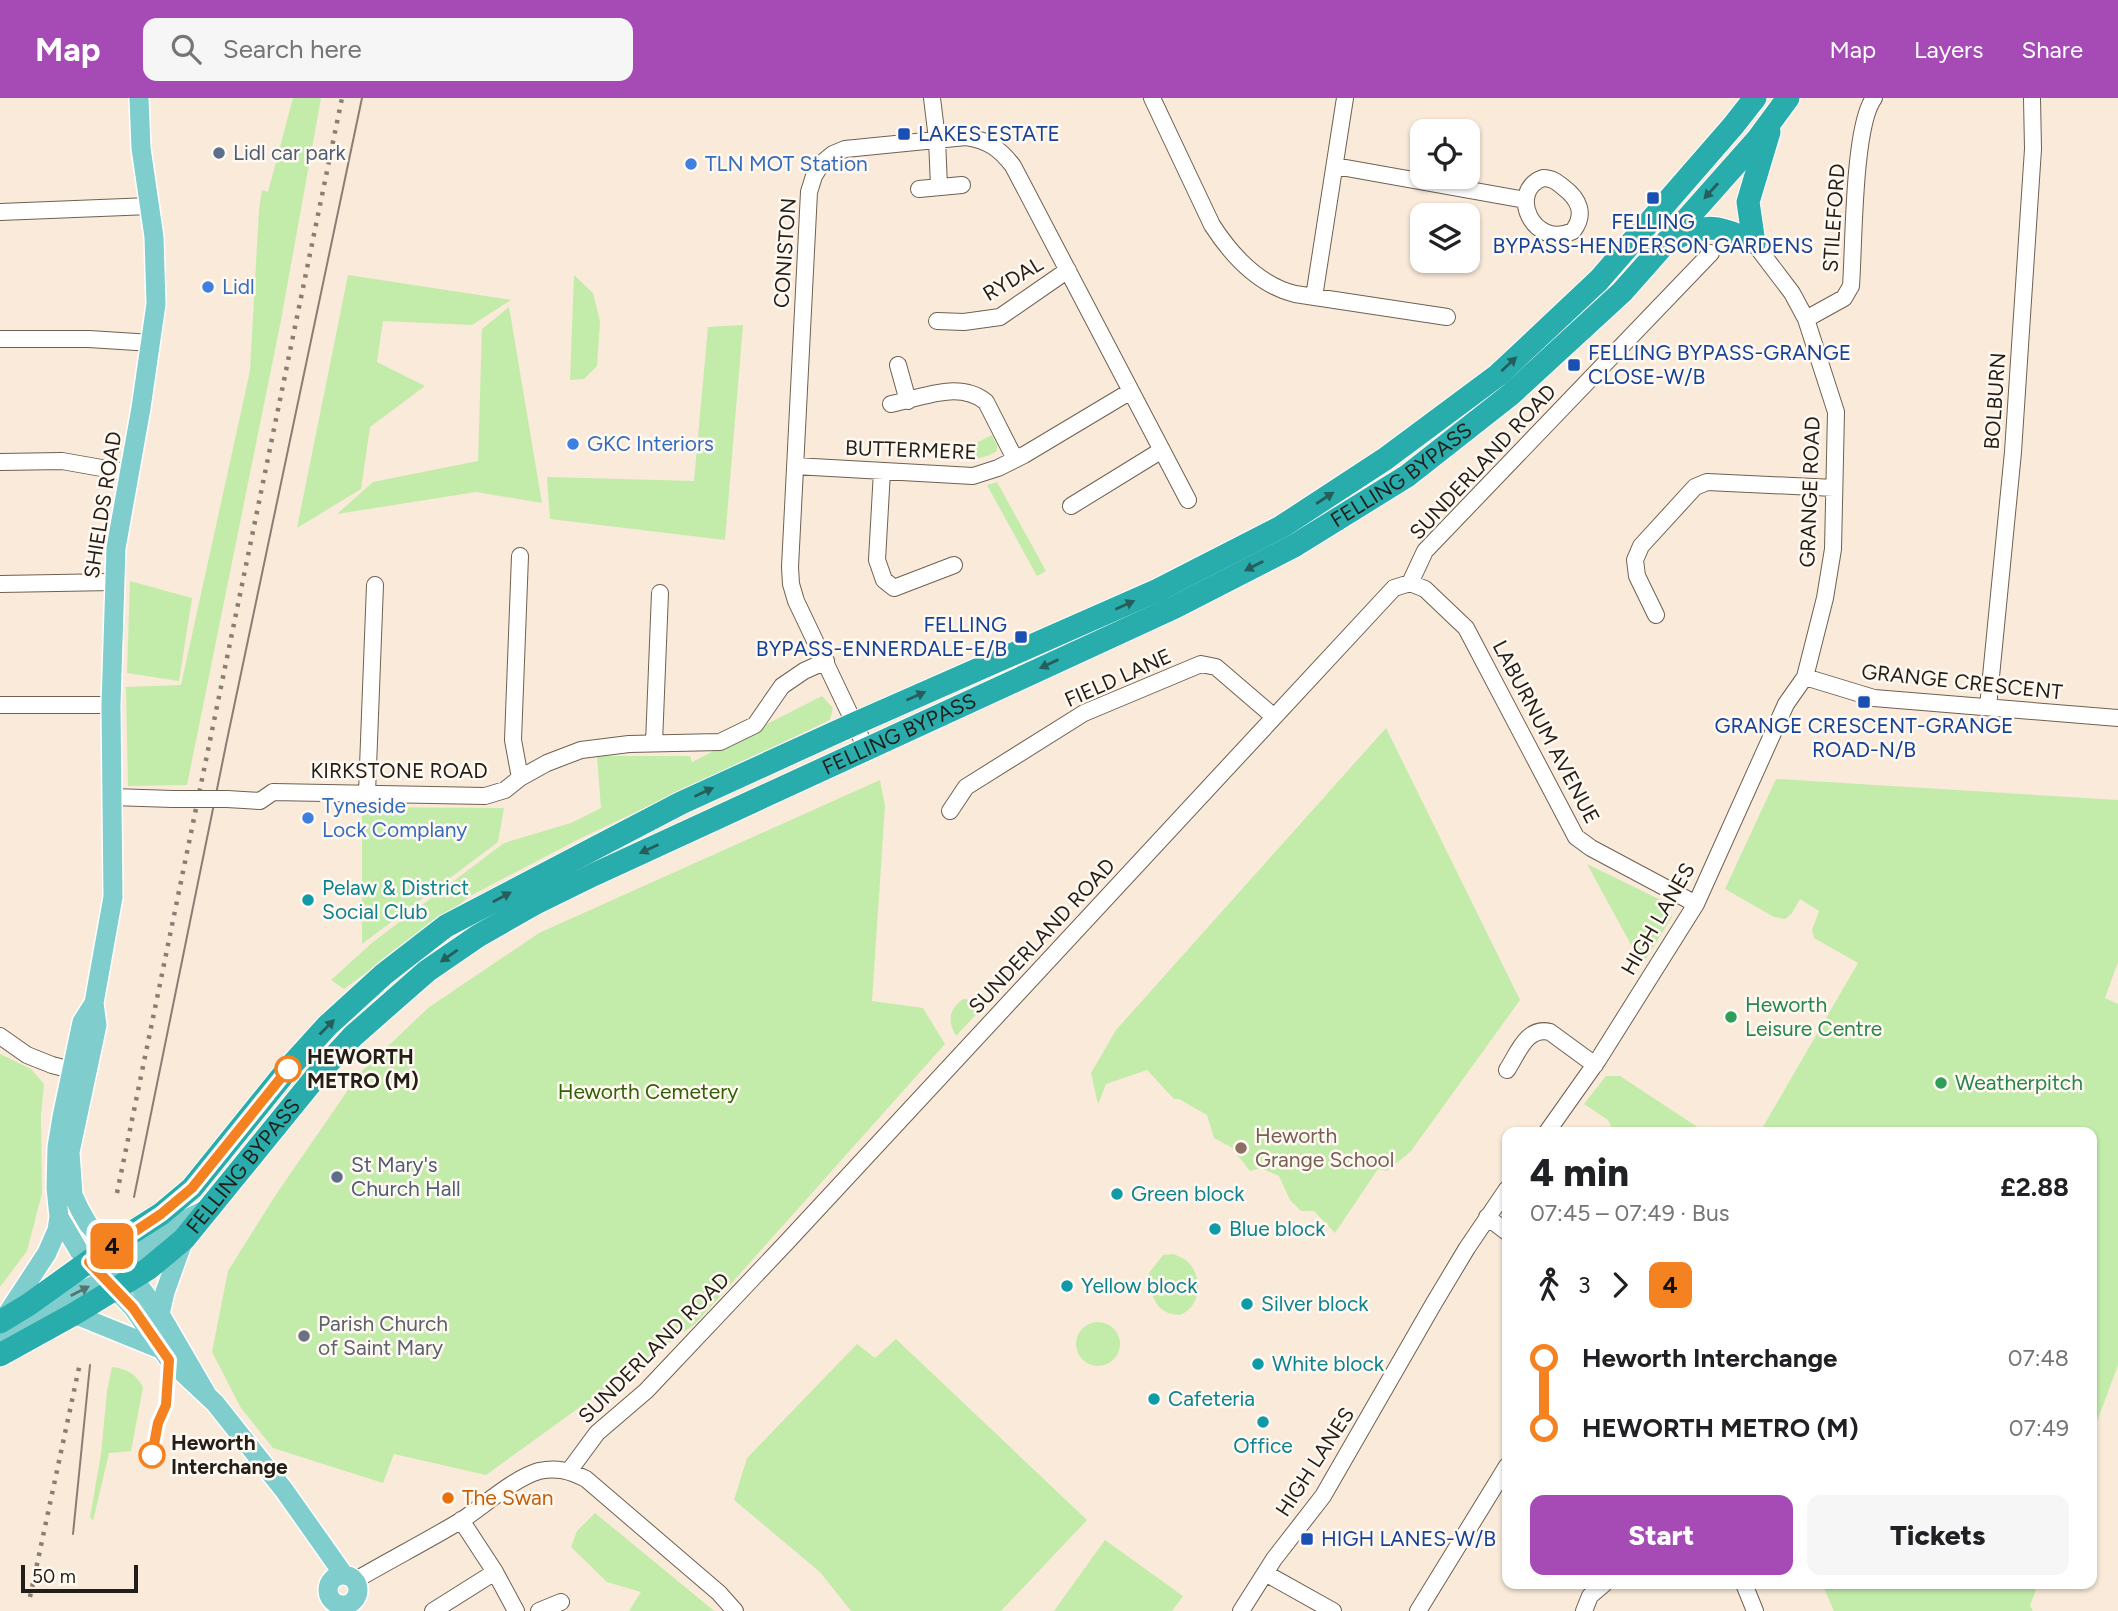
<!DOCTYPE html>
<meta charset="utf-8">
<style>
:root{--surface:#fff;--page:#f6f6f6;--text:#202124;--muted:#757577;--accent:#a64ab5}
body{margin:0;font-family:Figtree,sans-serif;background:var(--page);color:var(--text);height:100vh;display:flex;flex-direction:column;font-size:26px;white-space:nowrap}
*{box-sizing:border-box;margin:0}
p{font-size:23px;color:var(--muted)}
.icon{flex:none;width:38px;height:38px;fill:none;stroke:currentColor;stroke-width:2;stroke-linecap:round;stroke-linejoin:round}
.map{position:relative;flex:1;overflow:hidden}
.sheet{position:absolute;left:1502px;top:1029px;width:595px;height:462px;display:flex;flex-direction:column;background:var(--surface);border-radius:14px;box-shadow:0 2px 5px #0004}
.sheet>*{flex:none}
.badge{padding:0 14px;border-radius:10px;font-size:24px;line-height:46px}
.tools{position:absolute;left:1410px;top:21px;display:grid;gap:14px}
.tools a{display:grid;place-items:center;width:70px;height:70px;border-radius:14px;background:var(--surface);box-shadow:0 2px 5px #0004;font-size:35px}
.scale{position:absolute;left:21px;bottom:18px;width:117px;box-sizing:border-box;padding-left:7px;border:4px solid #231e18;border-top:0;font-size:19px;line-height:24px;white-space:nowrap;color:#231e18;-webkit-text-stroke:5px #fff9f2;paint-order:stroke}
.map>.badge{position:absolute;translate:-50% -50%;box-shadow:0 0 0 4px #fff}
.legs{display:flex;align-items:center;gap:10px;height:77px;padding:0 28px;font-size:23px}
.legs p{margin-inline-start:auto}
.head{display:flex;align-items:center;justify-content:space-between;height:119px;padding:0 28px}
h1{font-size:38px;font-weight:800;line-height:52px}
.button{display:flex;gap:14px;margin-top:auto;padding:14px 28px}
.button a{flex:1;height:80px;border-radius:14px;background:var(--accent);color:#fff;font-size:28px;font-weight:800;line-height:80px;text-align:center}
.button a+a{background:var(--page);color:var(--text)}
ul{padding:0 28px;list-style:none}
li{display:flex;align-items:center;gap:24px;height:70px;font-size:26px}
li i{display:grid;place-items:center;width:10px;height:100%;margin:0 9px;background:currentColor}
li i::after{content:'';width:18px;height:18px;margin:-9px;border:5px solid;border-radius:50%;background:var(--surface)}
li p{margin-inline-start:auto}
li:first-child i{background:linear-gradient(#0000 50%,currentColor 0)}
li:last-child i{background:linear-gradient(currentColor 50%,#0000 0)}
header{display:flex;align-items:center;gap:42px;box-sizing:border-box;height:98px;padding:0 35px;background:var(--accent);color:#fff}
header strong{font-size:33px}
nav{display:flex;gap:38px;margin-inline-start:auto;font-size:24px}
.search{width:490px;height:63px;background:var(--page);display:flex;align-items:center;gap:18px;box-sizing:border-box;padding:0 24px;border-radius:14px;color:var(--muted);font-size:26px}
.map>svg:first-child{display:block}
.green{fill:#c3ecab}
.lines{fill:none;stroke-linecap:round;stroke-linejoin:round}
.minor-casing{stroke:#6e6152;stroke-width:18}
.major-casing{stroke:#fff;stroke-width:22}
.highway-casing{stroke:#fff;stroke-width:25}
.minor{stroke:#fff;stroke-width:16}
.major{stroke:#7fcdcd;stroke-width:19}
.highway{stroke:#29acac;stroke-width:23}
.tram{stroke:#887e73;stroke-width:2}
.rail{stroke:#887e73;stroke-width:4.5;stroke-dasharray:3.5 7;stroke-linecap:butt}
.minor-bridge-casing{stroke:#6e6152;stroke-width:18;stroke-linecap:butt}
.minor-bridge{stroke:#fff;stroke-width:16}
.oneway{fill:#265e5b}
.oneway2{fill:#517672}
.line-1-casing{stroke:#fff;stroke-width:16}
.line-1{stroke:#f58220;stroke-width:10}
.transit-dot{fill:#1a4fb4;stroke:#fff9f2;stroke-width:2.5}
.service-dot{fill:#5c6f8a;stroke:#fff9f2;stroke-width:2.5}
.shop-dot{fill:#3f7fe0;stroke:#fff9f2;stroke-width:2.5}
.culture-dot{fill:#0f9aa8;stroke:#fff9f2;stroke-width:2.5}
.leisure-dot{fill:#2e9e5b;stroke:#fff9f2;stroke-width:2.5}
.stop-1-dot{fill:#fff;stroke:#f58220;stroke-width:3.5}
.education-dot{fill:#8d6e63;stroke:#fff9f2;stroke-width:2.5}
.worship-dot{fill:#6b7280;stroke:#fff9f2;stroke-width:2.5}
.food-dot{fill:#e8710a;stroke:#fff9f2;stroke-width:2.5}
.labels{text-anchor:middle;stroke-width:5;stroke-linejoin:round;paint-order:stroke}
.transit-label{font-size:21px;fill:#164399;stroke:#fff9f2;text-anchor:start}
.service-label{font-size:21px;fill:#4e5e75;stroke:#fff9f2;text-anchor:start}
.shop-label{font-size:21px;fill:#366cbe;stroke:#fff9f2;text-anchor:start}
.street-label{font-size:21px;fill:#231e18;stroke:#fff9f2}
.culture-label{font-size:21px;fill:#0d838f;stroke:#fff9f2;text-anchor:start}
.leisure-label{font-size:21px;fill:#27864d;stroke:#fff9f2;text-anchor:start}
.stop-label{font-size:21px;font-weight:bold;fill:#231e18;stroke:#fff9f2;text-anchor:start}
.park-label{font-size:21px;fill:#325f05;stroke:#fff9f2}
.education-label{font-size:21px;fill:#785e54;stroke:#fff9f2;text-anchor:start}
.worship-label{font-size:21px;fill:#5b616d;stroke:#fff9f2;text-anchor:start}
.food-label{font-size:21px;fill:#c56008;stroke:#fff9f2;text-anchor:start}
</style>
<header>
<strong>Map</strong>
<div class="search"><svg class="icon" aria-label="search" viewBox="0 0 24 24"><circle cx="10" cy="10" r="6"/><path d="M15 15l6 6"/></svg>Search here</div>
<nav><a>Map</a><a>Layers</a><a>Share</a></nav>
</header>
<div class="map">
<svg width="2118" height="1513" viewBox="0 0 2118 1513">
<rect width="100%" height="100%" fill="#f9ead9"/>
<path class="green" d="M 293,0 L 321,0 L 281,222 L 187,687 L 128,688 L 126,589 L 181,587 L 250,273 L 259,112 L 262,92 L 268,94 Z
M 348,177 L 511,202 L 472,227 L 383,223 L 377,264 L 425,288 L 370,329 L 361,391 L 297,430 Z
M 574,177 L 593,195 L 600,223 L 597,268 L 584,281 L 570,282 Z
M 509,209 L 542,405 L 476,394 L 337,416 L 373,384 L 478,363 L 482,231 Z
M 743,227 L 725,442 L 550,421 L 547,379 L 694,383 L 708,229 Z
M 992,337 L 997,347 L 997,353 C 981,363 966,361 948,359 Z
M 997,384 L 1046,473 L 1037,478 L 987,387 Z
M 130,483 L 192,500 L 179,583 L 127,575 Z
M 822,598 L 833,610 L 830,622 L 579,741 L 472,797 L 344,891 L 331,882 L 373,844 L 504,745 L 571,725 L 601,710 L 597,658 L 690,658 L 692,664 Z
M 1386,630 L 1520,902 L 1411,1053 L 1387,1073 L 1378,1071 L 1335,1135 L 1314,1113 L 1301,1113 L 1290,1102 L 1279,1078 L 1261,1070 L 1250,1073 L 1231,1049 L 1214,1040 L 1207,1017 L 1179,1001 L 1174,1001 L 1147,972 L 1106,986 L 1098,1006 L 1091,975 L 1116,932 Z
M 1776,681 L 2118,702 L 2118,864 L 2105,900 L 2118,906 L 2118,1267 L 2091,1340 L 2091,1034 L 1760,1034 L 1858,865 L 1814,840 L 1812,832 L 1819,813 L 1800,801 L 1792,815 L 1785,821 L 1774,819 L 1725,791 Z
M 880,682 L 885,708 L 872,903 L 923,910 L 945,946 L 695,1226 L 486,1377 L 394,1356 L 383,1385 L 273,1350 L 241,1310 L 212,1254 L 228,1173 L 275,1098 L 359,976 L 428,910 L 539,835 Z
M 362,709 L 504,710 L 498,744 L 362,846 Z
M 1587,766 L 1665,804 L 1672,819 L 1642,867 Z
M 963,901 L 975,902 L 984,908 L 956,938 C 947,922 949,912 963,901 Z
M 0,956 L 31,971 L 44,986 L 41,1018 L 42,1095 L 27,1153 L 0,1189 Z
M 1606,978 L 1620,978 L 1705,1034 L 1614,1034 L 1608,1022 L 1584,1006 Z
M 1174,1156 C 1179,1159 1185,1160 1189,1165 C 1203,1180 1201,1209 1180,1217 C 1154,1216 1151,1197 1149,1175 L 1163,1157 Z
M1076 1246a22 22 0 1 1 44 0a22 22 0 1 1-44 0Z
M 896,1241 L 1087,1422 L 1001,1513 L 851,1513 L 820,1474 L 734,1402 L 747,1360 L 857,1246 L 875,1260 Z
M 112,1269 C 127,1271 135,1275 143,1289 L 131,1353 L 109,1355 L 93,1423 L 90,1419 L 101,1356 L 107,1293 Z
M 595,1415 L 713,1512 L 714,1513 L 629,1513 L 641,1494 L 607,1484 L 571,1449 L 577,1433 Z
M 1105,1442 L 1183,1498 L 1172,1513 L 1054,1513 Z
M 1822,1486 L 2038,1486 L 2030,1508 L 2033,1513 L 1834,1513 Z"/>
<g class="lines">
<defs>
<path id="minor" d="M 932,0 L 937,41 L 939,89
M 1152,0 L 1212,127 C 1232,158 1259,187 1295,196 L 1447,219
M 1335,68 L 1525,102
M 1543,80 C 1552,80 1557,84 1563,89 C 1579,101 1586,116 1573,133 C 1533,152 1507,93 1543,80 Z
M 919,91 L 962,87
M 0,114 L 150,108
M 1314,199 L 1345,0
M 1806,221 L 1844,200 L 1851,188 C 1854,148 1853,28 1874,0
M 937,223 L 964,224 L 1000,219 L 1068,172
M 0,241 L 89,241 L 152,245
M 898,267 L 908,303
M 891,306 C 921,300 959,282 986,304 L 1015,361
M 0,364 L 62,363 L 130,375
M 795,368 L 973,378 L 998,370 L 1024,357 L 1131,293
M 882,373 L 877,462 L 884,482 L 894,490 L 954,467
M 1071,408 L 1162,352
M 520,458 L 513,642 L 520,680
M 1410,485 L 1425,491 L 1466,530 L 1576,739 L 1591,750 L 1696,806
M 0,486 L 113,484
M 1656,517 L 1637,478 L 1635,462 L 1641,448 L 1695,389 L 1707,384 L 1834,390
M 1805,579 L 1874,600 L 2118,620
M 0,607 L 111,607
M 1988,609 L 2013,354 L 2033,51 L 2032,0
M 654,645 L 660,495
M 866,650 L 796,503 L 791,486 L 790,469 L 809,94 L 814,78 L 822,65 L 833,56 L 845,51 L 966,39 C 988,42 1000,51 1013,68 L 1188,402
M 367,695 L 375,487
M 112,699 L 173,701
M 227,701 L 260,703 L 273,694 L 485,698 L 505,692 L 520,680 L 547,665 L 581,652 L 629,646 L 720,644 L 755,627 L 782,588 L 804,573 L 826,563
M 950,713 L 966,689 L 1084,615 L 1201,566 L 1216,569 L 1273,618
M 0,938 L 27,957 L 52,967 L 83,975
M 1507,972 C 1518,955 1527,928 1550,934 L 1595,967
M 1547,1034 L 1598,962 L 1696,806 L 1786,606 L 1805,579 L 1825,500 L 1833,451 L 1836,314 L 1806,221 L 1792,195 L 1754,145
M 1487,1119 L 1507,1134
M 569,1373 L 597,1335 L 646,1293 L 786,1145 L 1394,490 L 1410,485 L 1425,453 L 1711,155
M 461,1422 L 495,1474 L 516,1513
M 1265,1475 L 1333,1513
M 354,1483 C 390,1462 427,1443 462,1422 C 485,1407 514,1380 539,1373 C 557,1369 570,1373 586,1381 L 719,1495 L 735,1513
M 1744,1486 L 1755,1513
M 433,1513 L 495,1474
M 539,1513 L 561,1504
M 1241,1513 L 1274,1461 L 1323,1398 L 1434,1205 L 1467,1150 L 1507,1091
M 1418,1513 L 1507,1368
M 1584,1513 L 1590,1498 L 1604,1486"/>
<path id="major" d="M 139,0 L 141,50 L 154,139 L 156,206 L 141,310 L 116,450 L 111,607 L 113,799 L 94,905 L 97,927 L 70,1054 L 73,1097 L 80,1112 L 88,1126 L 123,1166 L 160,1216 L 206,1295
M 59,1119 L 79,1153 L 133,1210 L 169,1262 L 215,1305 L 284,1392 L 344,1477
M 113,1170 L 123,1166 L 182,1123 L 209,1110
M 74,1216 L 160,1251
M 160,1216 L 165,1194 L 184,1141
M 3,1222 L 47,1155 L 57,1132 L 59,1119 L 56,1090 L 57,1049 L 62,1019 L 82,924 L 94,905
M 0,1240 L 64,1201 L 116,1177
M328 1492a15 15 0 1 1 30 0a15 15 0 1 1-30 0Z"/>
<g id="highway">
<path d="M 1672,142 C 1708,124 1719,128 1754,145"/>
<path d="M 1754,145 L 1748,104 L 1769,34"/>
<path d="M 0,1224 L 28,1207 L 109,1149 L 161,1116 L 192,1090 L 288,971 L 327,928 L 384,876 L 446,828 L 681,705 L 854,626 L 1158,492 L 1281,429 L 1385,361 L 1498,277 L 1599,182 L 1733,28 L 1755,0"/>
<path id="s1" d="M 0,1257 L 74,1216 L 148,1171 L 184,1141 L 319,975 L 353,938 L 427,873 L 478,838 L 534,806 L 593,777 L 1175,509 L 1294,448 L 1407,378 L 1510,297 L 1622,194 L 1757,42 L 1788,0"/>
</g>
</defs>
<use href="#minor" class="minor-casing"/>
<use href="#major" class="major-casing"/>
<use href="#highway" class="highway-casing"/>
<use href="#minor" class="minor"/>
<use href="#major" class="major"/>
<use href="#highway" class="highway"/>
<path class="tram" d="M 134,1099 L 227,642 L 362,0
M 73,1436 L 90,1267"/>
<path class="rail" d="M 117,1095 L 342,0
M 30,1499 L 80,1265"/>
<defs>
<path id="minor-bridge" d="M 173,701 L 227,701"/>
</defs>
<use href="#minor-bridge" class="minor-bridge-casing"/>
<use href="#minor-bridge" class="minor-bridge"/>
</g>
<defs><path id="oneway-solid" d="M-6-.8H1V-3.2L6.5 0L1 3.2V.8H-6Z" transform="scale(1.75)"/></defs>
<g class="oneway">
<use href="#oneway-solid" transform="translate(1711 93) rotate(132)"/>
<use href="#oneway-solid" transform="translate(1509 266) rotate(-43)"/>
<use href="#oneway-solid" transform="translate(1325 400) rotate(-33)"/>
<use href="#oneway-solid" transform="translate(1254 468) rotate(153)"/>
<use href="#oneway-solid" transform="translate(1125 507) rotate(-24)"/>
<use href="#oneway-solid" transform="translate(1049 566) rotate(155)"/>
<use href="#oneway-solid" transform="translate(916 598) rotate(-24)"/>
<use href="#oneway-solid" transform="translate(704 694) rotate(-25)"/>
<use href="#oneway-solid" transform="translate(649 751) rotate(155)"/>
<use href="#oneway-solid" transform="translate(502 799) rotate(-28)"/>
<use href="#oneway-solid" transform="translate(449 858) rotate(145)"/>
<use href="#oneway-solid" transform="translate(327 929) rotate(-45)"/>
</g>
<use class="oneway2" href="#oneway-solid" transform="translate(80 1193) rotate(-27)"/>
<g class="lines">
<defs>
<path id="line-1" d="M 152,1357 L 158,1325 L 166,1307 L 169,1262 L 133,1210 L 89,1164 L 161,1116 L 192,1090 L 288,971"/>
</defs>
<use href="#line-1" class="line-1-casing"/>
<use href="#line-1" class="line-1"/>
</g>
<g class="transit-dot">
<rect x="897" y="29" width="14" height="14" rx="3.5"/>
<rect x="1646" y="93" width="14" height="14" rx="3.5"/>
<rect x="1567" y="260" width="14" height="14" rx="3.5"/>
<rect x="1014" y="532" width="14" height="14" rx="3.5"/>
<rect x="1857" y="597" width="14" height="14" rx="3.5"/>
<rect x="1300" y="1434" width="14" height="14" rx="3.5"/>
</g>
<g class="service-dot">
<circle cx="219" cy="55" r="7"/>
<circle cx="337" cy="1079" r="7"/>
</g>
<g class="shop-dot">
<circle cx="691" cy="66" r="7"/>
<circle cx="208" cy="189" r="7"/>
<circle cx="573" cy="346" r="7"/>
<circle cx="308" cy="720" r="7"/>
</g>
<g class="culture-dot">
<circle cx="308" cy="802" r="7"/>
<circle cx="1117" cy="1096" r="7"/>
<circle cx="1215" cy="1131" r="7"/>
<circle cx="1067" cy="1188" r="7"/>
<circle cx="1247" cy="1206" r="7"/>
<circle cx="1258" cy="1266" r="7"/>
<circle cx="1154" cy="1301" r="7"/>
<circle cx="1263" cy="1324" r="7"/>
</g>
<g class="leisure-dot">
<circle cx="1731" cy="919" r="7"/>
<circle cx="1941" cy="985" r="7"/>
</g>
<g class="stop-1-dot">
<circle cx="288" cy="971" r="12"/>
<circle cx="152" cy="1357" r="12"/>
</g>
<circle class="education-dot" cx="1241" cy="1050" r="7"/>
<circle class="worship-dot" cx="304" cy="1238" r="7"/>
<circle class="food-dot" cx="448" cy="1400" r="7"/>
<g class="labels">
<g class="transit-label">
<text x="918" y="43">LAKES ESTATE</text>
<text x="1653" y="131" text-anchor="middle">FELLING<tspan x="1653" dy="24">BYPASS-HENDERSON GARDENS</tspan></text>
<text x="1588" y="262">FELLING BYPASS-GRANGE<tspan x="1588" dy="24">CLOSE-W/B</tspan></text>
<text x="1007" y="534" text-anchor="end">FELLING<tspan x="1007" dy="24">BYPASS-ENNERDALE-E/B</tspan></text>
<text x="1864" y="635" text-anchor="middle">GRANGE CRESCENT-GRANGE<tspan x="1864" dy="24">ROAD-N/B</tspan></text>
<text x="1321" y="1448">HIGH LANES-W/B</text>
</g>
<g class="service-label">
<text x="233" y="62">Lidl car park</text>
<text x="351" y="1074">St Mary's<tspan x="351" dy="24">Church Hall</tspan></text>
</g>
<g class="shop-label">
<text x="705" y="73">TLN MOT Station</text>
<text x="222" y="196">Lidl</text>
<text x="587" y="353">GKC Interiors</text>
<text x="322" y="715">Tyneside<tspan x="322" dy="24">Lock Complany</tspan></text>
</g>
<g class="street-label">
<text transform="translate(1834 120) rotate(-86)" y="7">STILEFORD</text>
<text transform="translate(785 155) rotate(-86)" y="7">CONISTON</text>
<text transform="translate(1013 181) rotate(-31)" y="7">RYDAL</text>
<text transform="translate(1995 303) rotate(-86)" y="7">BOLBURN</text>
<text transform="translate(911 352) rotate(2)" y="7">BUTTERMERE</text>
<text transform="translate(1483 364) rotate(-47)" y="7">SUNDERLAND ROAD</text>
<text dy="7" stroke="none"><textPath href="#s1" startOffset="1676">FELLING BYPASS</textPath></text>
<text transform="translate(1810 394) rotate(-88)" y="7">GRANGE ROAD</text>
<text transform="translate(103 407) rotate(-81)" y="7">SHIELDS ROAD</text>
<text transform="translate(1118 580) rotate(-24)" y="7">FIELD LANE</text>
<text transform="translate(1962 584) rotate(6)" y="7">GRANGE CRESCENT</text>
<text transform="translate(1546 634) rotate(62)" y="7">LABURNUM AVENUE</text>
<text dy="7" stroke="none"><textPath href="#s1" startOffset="1110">FELLING BYPASS</textPath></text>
<text x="399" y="680">KIRKSTONE ROAD</text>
<text transform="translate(1658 821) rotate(-60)" y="7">HIGH LANES</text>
<text transform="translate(1042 838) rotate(-47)" y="7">SUNDERLAND ROAD</text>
<text dy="7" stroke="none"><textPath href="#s1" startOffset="312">FELLING BYPASS</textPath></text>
<text transform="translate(654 1250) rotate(-45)" y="7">SUNDERLAND ROAD</text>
<text transform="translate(1315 1364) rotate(-57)" y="7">HIGH LANES</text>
</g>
<g class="culture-label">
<text x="322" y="797">Pelaw &amp; District<tspan x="322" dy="24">Social Club</tspan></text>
<text x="1131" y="1103">Green block</text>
<text x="1229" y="1138">Blue block</text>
<text x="1081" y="1195">Yellow block</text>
<text x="1261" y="1213">Silver block</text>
<text x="1272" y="1273">White block</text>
<text x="1168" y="1308">Cafeteria</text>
<text x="1263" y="1355" text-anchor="middle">Office</text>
</g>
<g class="leisure-label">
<text x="1745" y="914">Heworth<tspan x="1745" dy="24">Leisure Centre</tspan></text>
<text x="1955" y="992">Weatherpitch</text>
</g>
<g class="stop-label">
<text x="307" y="966">HEWORTH<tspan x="307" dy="24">METRO (M)</tspan></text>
<text x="171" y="1352">Heworth<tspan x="171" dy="24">Interchange</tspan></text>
</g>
<g class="park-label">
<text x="648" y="1001">Heworth Cemetery</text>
</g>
<g class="education-label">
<text x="1255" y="1045">Heworth<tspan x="1255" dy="24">Grange School</tspan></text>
</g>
<g class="worship-label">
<text x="318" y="1233">Parish Church<tspan x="318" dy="24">of Saint Mary</tspan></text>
</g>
<g class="food-label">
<text x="462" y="1407">The Swan</text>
</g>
</g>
</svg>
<div class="tools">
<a><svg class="icon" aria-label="locate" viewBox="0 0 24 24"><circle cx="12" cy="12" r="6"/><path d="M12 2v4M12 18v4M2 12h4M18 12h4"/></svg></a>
<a><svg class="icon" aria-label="layers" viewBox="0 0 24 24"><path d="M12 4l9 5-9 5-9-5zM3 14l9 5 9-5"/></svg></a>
</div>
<div class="scale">50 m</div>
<b class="badge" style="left:112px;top:1148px;background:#f58220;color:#111">4</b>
<section class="sheet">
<div class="head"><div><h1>4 min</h1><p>07:45 – 07:49 · Bus</p></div><b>£2.88</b></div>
<div class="legs"><svg class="icon" aria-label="walk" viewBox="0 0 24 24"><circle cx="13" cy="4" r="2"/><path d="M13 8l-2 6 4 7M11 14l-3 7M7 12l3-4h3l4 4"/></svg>3<svg class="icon" aria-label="forward" viewBox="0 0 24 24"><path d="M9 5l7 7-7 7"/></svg><b class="badge" style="background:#f58220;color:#111">4</b></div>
<ul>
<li><i style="color:#f58220"></i><b>Heworth Interchange</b><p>07:48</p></li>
<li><i style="color:#f58220"></i><b>HEWORTH METRO (M)</b><p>07:49</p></li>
</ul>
<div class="button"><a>Start</a><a>Tickets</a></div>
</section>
</div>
